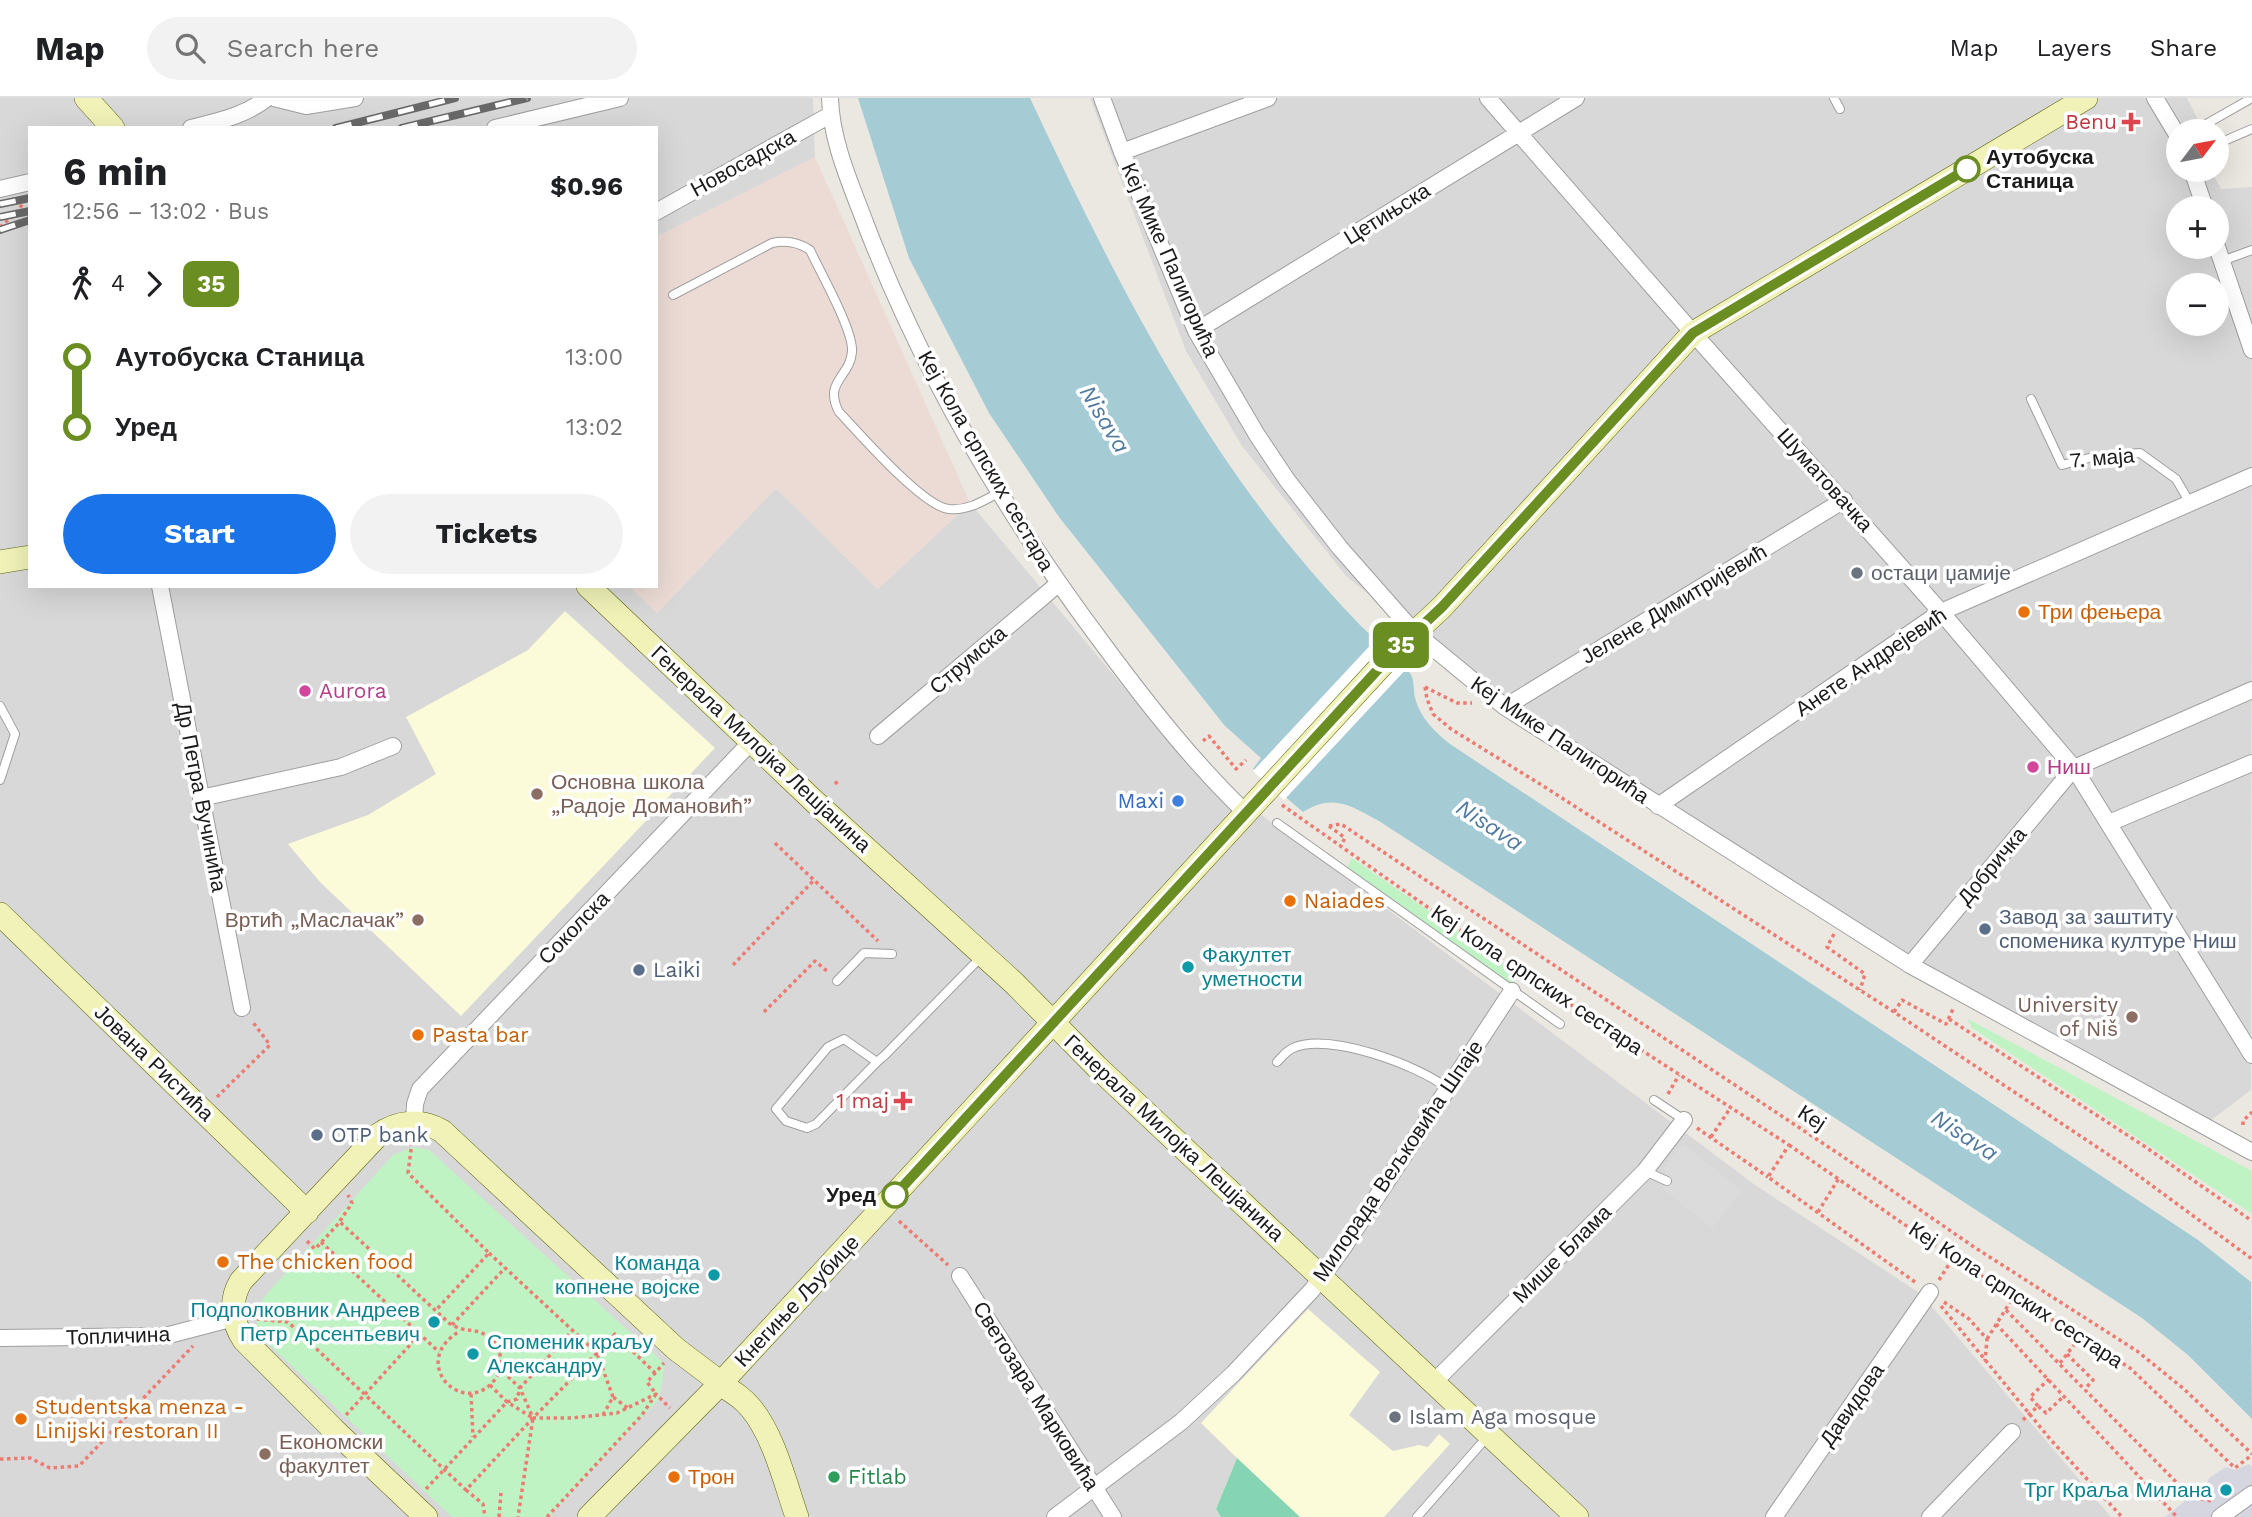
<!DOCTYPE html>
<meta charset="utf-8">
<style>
:root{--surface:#fff;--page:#f2f2f2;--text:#202124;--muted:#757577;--line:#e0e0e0;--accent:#1a73e8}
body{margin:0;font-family:"Work Sans",sans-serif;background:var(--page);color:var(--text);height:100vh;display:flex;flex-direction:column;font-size:26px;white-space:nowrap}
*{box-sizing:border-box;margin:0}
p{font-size:23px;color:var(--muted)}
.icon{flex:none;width:38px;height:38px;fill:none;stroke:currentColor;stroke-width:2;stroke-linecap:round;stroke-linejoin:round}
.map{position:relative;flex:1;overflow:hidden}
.side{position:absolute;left:28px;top:28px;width:630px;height:462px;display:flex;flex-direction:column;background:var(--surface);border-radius:0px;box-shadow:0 7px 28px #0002}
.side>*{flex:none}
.badge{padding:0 14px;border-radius:10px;font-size:24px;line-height:46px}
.needle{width:46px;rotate:58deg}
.tools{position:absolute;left:2166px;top:21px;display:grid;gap:14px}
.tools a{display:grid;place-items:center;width:63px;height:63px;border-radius:50%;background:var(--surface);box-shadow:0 7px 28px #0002;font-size:35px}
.map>.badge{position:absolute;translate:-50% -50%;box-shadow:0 0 0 4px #fff}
.legs{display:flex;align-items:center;gap:10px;height:77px;padding:0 35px;font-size:23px}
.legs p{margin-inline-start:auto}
.head{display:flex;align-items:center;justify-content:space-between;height:119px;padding:0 35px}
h1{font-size:38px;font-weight:700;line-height:52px}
.button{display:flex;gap:14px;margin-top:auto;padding:14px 35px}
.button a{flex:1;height:80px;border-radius:42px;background:var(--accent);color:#fff;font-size:28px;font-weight:700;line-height:80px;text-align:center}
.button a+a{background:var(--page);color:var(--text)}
ul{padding:0 35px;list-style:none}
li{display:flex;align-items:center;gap:24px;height:70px;font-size:26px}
li i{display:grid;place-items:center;width:10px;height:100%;margin:0 9px;background:currentColor}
li i::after{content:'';width:18px;height:18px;margin:-9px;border:5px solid;border-radius:50%;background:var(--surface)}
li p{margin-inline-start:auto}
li:first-child i{background:linear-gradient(#0000 50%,currentColor 0)}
li:last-child i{background:linear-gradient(currentColor 50%,#0000 0)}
header{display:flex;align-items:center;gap:42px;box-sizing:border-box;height:98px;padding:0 35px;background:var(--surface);border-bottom:2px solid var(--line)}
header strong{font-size:33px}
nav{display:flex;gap:38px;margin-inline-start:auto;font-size:24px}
.search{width:490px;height:63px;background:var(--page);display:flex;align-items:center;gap:18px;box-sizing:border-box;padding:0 24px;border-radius:38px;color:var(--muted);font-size:26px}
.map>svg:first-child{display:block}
.residential{fill:#d9d8d8;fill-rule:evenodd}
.education{fill:#fbfbda}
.military{fill:#ecdbd5}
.park{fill:#c0f3c4}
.pitch{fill:#85d4b4}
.parking{fill:#dbdbdb}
.plaza{fill:#d6d6e1}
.water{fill:#a5cbd5}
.pier{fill:#fff}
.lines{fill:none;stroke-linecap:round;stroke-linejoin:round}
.lane-casing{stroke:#9f9f9f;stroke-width:10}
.street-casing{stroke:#9f9f9f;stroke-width:18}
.secondary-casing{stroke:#5d650e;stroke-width:24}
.path{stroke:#ec7c72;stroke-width:3.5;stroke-dasharray:3.5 3.5;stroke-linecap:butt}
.lane{stroke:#fff;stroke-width:8}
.street{stroke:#fff;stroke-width:16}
.secondary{stroke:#f0f2b8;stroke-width:23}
.rail-casing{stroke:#696969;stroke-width:8}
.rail{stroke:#fff;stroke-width:5;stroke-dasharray:16;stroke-linecap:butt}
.line-1-casing{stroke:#fff;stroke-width:16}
.line-1{stroke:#6b8e23;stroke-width:10}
.health-dot{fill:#e0444e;stroke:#fff;stroke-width:2.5}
.stop-1-dot{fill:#fff;stroke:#6b8e23;stroke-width:3.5}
.worship-dot{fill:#6b7280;stroke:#fff;stroke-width:2.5}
.food-dot{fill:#e8710a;stroke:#fff;stroke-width:2.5}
.hotel-dot{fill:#d1479c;stroke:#fff;stroke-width:2.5}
.education-dot{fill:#8d6e63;stroke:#fff;stroke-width:2.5}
.shop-dot{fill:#3f7fe0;stroke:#fff;stroke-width:2.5}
.service-dot{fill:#5c6f8a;stroke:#fff;stroke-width:2.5}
.culture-dot{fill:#0f9aa8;stroke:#fff;stroke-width:2.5}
.leisure-dot{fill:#2e9e5b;stroke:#fff;stroke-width:2.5}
.labels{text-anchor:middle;stroke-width:7;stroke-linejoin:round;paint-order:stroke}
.health-label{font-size:21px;fill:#be3a42;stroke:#fff;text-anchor:end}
.stop-label{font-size:21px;font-weight:bold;fill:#1b1b1b;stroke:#fff;text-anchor:start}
.street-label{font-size:21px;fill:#1b1b1b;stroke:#fff}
.worship-label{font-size:21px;fill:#5b616d;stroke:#fff;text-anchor:start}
.food-label{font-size:21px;fill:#c56008;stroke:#fff;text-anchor:start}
.hotel-label{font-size:21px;fill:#b23c85;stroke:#fff;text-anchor:start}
.education-label{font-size:21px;fill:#785e54;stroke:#fff;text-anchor:start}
.shop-label{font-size:21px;fill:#366cbe;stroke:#fff;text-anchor:end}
.service-label{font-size:21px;fill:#4e5e75;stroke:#fff;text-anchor:start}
.culture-label{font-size:21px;fill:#0d838f;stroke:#fff;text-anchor:end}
.leisure-label{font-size:21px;fill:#27864d;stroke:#fff;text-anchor:start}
.water-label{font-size:23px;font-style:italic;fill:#517aa0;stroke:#fff}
</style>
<header>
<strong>Map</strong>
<div class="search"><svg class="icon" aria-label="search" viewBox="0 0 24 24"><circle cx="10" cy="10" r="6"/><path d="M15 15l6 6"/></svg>Search here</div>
<nav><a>Map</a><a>Layers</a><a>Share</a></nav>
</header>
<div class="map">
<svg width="2252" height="1419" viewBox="0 0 2252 1419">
<rect width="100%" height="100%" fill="#ebe8e1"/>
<path class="residential" d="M 0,0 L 813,0 L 815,59 L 656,139 L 656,30 L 30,30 L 30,488 L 629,488 L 657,515 L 776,390 L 878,491 L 970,405 L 1161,634 L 1263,718 L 1755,1087 L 1921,1196 L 2111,1419 L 0,1419 Z
M 1090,0 L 2187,0 L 2204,33 L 2179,33 L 2179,72 L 2219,70 L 2219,75 L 2214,78 L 2221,91 L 2252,89 L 2251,992 L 2198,1032 L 1715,749 L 1468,573 L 1347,479 L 1242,348 L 1186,253 ZM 2179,110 L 2217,110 L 2217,149 L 2179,149 ZM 2179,187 L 2217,187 L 2217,226 L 2179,226 Z"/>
<path class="education" d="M 565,513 L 715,650 L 461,918 L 320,784 L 288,746 L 368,717 L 436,676 L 406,619 L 528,552 Z
M 1308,1211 L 1380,1274 L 1349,1317 L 1393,1353 L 1419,1347 L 1428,1349 L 1439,1336 L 1450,1346 L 1384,1419 L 1221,1419 L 1216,1411 L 1237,1360 L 1201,1325 Z"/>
<path class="military" d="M 815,59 L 970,405 L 878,491 L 776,390 L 657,515 L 629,488 L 656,488 L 656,139 Z"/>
<path class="park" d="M 1352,760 L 1520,876 L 1511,889 L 1346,771 Z
M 1968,921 L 2252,1073 L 2252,1116 L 1972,930 Z
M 413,1049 L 429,1052 L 665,1266 L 659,1301 L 549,1419 L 452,1419 L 259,1237 L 255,1214 L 265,1198 L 393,1057 Z"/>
<path class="pitch" d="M 1237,1360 L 1300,1419 L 1221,1419 L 1216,1411 Z"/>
<path class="parking" d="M 1683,1046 L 1742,1093 L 1712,1130 L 1662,1090 L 1671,1077 L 1663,1071 Z"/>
<path class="plaza" d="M 2249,1366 L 2252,1369 L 2252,1419 L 2165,1419 L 2207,1385 L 2209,1380 L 2226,1369 L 2235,1372 Z"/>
<path class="water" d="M 858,0 L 1030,0 C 1103,156 1181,314 1290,448 C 1312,475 1336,502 1360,527 C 1376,543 1394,558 1410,575 C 1415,582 1413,592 1415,600 C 1421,621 1434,633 1450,646 L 2198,1142 L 2251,1184 L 2252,1321 L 2188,1257 L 2142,1220 L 1379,723 C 1351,708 1333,695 1303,714 L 1253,671 L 1261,660 L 1225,628 L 1059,419 L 989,315 L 909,160 Z"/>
<path class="pier" d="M 1378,539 L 1409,568 L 1284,702 L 1253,673 Z"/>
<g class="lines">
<defs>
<path id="lane" d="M 1834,0 L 1840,11
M 2194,33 L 2252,0
M 2217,46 L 2252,31
M 2222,163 L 2252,152
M 673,197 L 772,145 C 786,142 798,144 810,152 C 820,174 854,233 852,254 C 850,279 823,284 839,314 C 859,335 923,409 949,411 C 968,413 983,403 1000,394
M 2031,301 L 2062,367 L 2093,359 L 2140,355 L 2176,381 L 2190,405
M 0,608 L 15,636 L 0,682
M 1277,725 L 1560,926
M 837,883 L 864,855 L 892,856
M 877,964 L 844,941 L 828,949 L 776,1011 L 786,1023 L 807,1030 L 816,1026 L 877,964 L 885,957 L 982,858
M 1277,964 C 1282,959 1286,953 1293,950 C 1328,934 1418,967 1447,990
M 1654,1002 L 1684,1022
M 1645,1073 L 1667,1083
M 1417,1419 L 1487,1339"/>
<path id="street" d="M 274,0 L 306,8 L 355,0
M 830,0 C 831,43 851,87 866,127 C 924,278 1009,421 1106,550 C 1149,608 1194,665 1246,715
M 1102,0 L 1122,54 L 1196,233 L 1257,337 L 1287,382 L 1340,450 L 1414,534 L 1505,609 L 1910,867 L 2252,1054
M 1488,0 L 1693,235 L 1941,514 L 2074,670 L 2252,957
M 2155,0 L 2179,40
M 191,30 C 218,23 245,18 267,0
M 495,30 L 620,0
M 1122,54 L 1268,0
M 2192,72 L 2205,110
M 0,91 L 30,84
M 656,114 L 830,17
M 2217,149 L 2252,252
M 1196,233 L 1576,0
M 160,488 L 242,910
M 1505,609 L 1844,402
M 878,638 L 1058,486
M 201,700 L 341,669 L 393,648
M 1658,708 L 1941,514 L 2252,378
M 2109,725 L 2252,665
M 1910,867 L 2074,670 L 2252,592
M 414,1025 L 415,1006 L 420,991 L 752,643
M 960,1178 L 1113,1419
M 0,1240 L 165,1238 L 234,1220
M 1433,1285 L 1645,1073 L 1684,1022
M 1055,1419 L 1181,1324 L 1233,1276 L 1312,1192 L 1343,1150 L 1512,893
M 1774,1419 L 1930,1194
M 1930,1419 L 2012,1334
M 2220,1419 L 2252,1396"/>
<path id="secondary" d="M 86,0 L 113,30
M 0,464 L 30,459
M 588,488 L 816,705 L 1014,885 L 1097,969 L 1577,1419
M 0,816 L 307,1114
M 720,1286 C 731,1293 742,1299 750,1309 C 774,1337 785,1385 797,1419
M 426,1419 L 333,1331 L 244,1242 C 232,1224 229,1203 241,1183 L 378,1037 C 398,1023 420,1021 442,1033 L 676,1251 L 721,1285
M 589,1419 L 721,1285 L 1394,554 L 1442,509 L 1693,235 L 2086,0"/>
</defs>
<use href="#lane" class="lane-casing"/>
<use href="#street" class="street-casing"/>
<use href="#secondary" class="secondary-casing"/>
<path class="path" d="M 0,129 L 15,116 L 24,104
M 1425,589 L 1427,601 L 1433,616 L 1451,631 L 1548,691 L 1894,914 L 2124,1067 L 2252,1161
M 1425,589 L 1457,605 L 1472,605
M 1203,643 L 1209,638 L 1236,671 L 1246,662
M 835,686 L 838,683
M 1282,707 L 1523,876 L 1789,1047 L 1768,1079 L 1915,1184
M 1329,728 L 1341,726 L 1839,1056 L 1974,1149 L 2137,1253 L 2184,1291 L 2252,1356
M 1329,728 L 1345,740 L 1340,749
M 775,745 L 878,843
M 1834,836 L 1827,849 L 1865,876 L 1860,892
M 733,867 L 814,782
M 764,914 L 815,863 L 828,874
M 1894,914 L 1902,902 L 1946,926 L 1953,911
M 1949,921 L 2144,1048 L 2252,1123
M 1668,996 L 1679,977
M 217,999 L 270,947 L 252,923
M 2243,1027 L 2243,1023 L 2252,1014
M 1697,1030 L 1768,1079
M 1711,1039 L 1731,1009
M 412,1044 L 408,1075 L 489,1155 L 437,1211
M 1789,1047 L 1953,1160 L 2130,1270 L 2235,1370 L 2252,1357
M 1818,1114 L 1839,1080
M 340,1123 L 352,1105 L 348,1097
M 899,1123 L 948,1167
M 307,1143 L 315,1151 L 340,1124 L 449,1225 C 465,1236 476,1229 489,1239 C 497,1245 502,1258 501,1268 C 500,1275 496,1281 491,1286 C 459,1317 409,1263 460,1233
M 321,1144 L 439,1254
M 489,1155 L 597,1255 L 533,1320 L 572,1320 L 617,1315 L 656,1296 L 670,1310
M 1939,1182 L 1953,1160
M 1944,1204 L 1969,1221 L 1987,1241 L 1985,1263
M 1941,1208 L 2050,1341 L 2122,1419
M 2006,1212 L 2191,1399 L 2212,1403
M 257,1221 L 288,1224 L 466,1392 L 533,1320 L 520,1290 L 500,1271
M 1996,1226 L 2177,1419
M 452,1227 L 505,1170
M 1987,1241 L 2014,1198
M 2067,1256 L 2093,1282 L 2085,1291
M 2060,1265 L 2081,1238
M 490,1287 L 507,1304 L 533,1320 L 518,1419
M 471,1296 L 473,1339
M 613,1299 L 597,1255 L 615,1236 L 655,1275
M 2038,1308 L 2030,1299 L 2049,1281
M 346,1317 L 420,1236
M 603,1317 L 613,1299 L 629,1311
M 2023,1322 L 2038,1308 L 2046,1315 L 2064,1298
M 0,1361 L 30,1360 L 50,1370 L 79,1368 L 193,1248
M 426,1391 L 507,1304 L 517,1301 L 520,1290 L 573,1232
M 466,1392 L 483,1406 L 485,1419
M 499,1419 L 501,1395
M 547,1419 L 642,1317 L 656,1296 L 647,1284 L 664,1265"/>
<use href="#lane" class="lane"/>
<use href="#street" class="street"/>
<use href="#secondary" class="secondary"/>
<defs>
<path id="rail" d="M 336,30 L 455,0
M 402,30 L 527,0
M 0,106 L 30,100
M 0,119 L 30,113
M 0,132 L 30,122"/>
</defs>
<use href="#rail" class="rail-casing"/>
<use href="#rail" class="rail"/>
</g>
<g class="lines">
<defs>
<path id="line-1" d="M 895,1097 L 1394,554 L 1442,509 L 1693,235 L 1967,71"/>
</defs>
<use href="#line-1" class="line-1-casing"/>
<use href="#line-1" class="line-1"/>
</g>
<g class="health-dot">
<path d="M2127.5 13.5h7v7h7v7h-7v7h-7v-7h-7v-7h7z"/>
<path d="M899.5 992.5h7v7h7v7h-7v7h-7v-7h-7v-7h7z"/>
</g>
<g class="stop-1-dot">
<circle cx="1967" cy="71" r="12"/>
<circle cx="895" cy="1097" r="12"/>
</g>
<g class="worship-dot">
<circle cx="1857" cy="475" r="7"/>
<circle cx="1395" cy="1319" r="7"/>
</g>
<g class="food-dot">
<circle cx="2024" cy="514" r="7"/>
<circle cx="1290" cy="803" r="7"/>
<circle cx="418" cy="937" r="7"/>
<circle cx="223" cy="1164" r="7"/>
<circle cx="21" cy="1321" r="7"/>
<circle cx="674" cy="1379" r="7"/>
</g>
<g class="hotel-dot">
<circle cx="305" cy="593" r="7"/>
<circle cx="2033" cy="669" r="7"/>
</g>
<g class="education-dot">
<circle cx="537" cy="696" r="7"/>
<circle cx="418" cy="822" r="7"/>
<circle cx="2132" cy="919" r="7"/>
<circle cx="265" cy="1356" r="7"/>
</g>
<circle class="shop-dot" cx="1178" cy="703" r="7"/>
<g class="service-dot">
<circle cx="1985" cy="831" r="7"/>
<circle cx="639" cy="872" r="7"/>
<circle cx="317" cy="1037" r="7"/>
</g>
<g class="culture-dot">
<circle cx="1188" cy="869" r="7"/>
<circle cx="714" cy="1177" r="7"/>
<circle cx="434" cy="1224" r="7"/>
<circle cx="473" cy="1256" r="7"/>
<circle cx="2226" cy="1392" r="7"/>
</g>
<circle class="leisure-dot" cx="834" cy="1379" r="7"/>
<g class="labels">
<g class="health-label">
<text x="2117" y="31">Benu</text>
<text x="889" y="1010">1 maj</text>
</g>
<g class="stop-label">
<text x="1986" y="66">Аутобуска<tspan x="1986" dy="24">Станица</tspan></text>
<text x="876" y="1104" text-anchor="end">Уред</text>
</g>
<g class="street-label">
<text transform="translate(743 65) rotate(-29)" y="7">Новосадска</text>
<text transform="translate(1387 116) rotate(-32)" y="7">Цетињска</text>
<text transform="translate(1170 162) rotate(66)" y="7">Кеј Мике Палигорића</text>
<text transform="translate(2102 360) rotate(-5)" y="7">7. маја</text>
<text transform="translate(986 363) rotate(60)" y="7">Кеј Кола српских сестара</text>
<text transform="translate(1825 382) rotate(48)" y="7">Шуматовачка</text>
<text transform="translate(1674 506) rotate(-31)" y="7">Јелене Димитријевић</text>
<text transform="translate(968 562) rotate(-40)" y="7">Струмска</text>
<text transform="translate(1871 564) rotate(-34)" y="7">Анете Андрејевић</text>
<text transform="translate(1560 642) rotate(34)" y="7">Кеј Мике Палигорића</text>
<text transform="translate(761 651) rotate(43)" y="7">Генерала Милојка Лешјанина</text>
<text transform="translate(201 699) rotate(79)" y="7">Др Петра Вучинића</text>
<text transform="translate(1992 768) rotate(-50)" y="7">Добричка</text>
<text transform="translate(574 830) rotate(-46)" y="7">Соколска</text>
<text transform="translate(1537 882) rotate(34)" y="7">Кеј Кола српских сестара</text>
<text transform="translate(154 965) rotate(44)" y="7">Јована Ристића</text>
<text transform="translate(1812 1020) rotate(33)" y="7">Кеј</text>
<text transform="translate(1174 1040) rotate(43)" y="7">Генерала Милојка Лешјанина</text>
<text transform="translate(1398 1063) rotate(-56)" y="7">Милорада Вељковића Шпаје</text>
<text transform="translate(1562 1156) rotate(-45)" y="7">Мише Блама</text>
<text transform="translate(2016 1197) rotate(33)" y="7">Кеј Кола српских сестара</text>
<text transform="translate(797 1203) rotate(-47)" y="7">Кнегиње Љубице</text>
<text transform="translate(118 1238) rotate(-2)" y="7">Топличина</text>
<text transform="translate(1036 1298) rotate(58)" y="7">Светозара Марковића</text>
<text transform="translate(1852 1307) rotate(-55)" y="7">Давидова</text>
</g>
<g class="worship-label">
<text x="1871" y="482">остаци џамије</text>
<text x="1409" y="1326">Islam Aga mosque</text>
</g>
<g class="food-label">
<text x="2038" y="521">Три фењера</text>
<text x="1304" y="810">Naiades</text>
<text x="432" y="944">Pasta bar</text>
<text x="237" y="1171">The chicken food</text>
<text x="35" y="1316">Studentska menza -<tspan x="35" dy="24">Linijski restoran II</tspan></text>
<text x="688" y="1386">Трон</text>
</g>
<g class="hotel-label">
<text x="319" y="600">Aurora</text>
<text x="2047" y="676">Ниш</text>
</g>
<g class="education-label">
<text x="551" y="691">Основна школа<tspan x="551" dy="24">„Радоје Домановић”</tspan></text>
<text x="404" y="829" text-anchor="end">Вртић „Маслачак”</text>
<text x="2118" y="914" text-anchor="end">University<tspan x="2118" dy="24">of Niš</tspan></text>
<text x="279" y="1351">Економски<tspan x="279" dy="24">факултет</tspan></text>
</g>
<g class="shop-label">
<text x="1164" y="710">Maxi</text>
</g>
<g class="service-label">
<text x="1999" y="826">Завод за заштиту<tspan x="1999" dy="24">споменика културе Ниш</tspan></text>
<text x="653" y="879">Laiki</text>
<text x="331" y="1044">OTP bank</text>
</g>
<g class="culture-label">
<text x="1202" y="864" text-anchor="start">Факултет<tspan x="1202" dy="24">уметности</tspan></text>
<text x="700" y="1172">Команда<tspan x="700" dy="24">копнене војске</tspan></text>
<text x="420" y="1219">Подполковник Андреев<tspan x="420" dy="24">Петр Арсентьевич</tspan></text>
<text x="487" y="1251" text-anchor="start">Споменик краљу<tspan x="487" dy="24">Александру</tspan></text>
<text x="2212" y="1399">Трг Краља Милана</text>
</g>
<g class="leisure-label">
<text x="848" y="1386">Fitlab</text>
</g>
<g class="water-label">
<text transform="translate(1105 321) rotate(59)" y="8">Nisava</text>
<text transform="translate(1490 727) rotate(33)" y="8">Nisava</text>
<text transform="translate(1965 1037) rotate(33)" y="8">Nisava</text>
</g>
</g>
</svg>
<div class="tools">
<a><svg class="needle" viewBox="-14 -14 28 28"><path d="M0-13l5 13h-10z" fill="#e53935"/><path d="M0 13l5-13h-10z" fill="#757577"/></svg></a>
<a>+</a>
<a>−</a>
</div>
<b class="badge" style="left:1401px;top:547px;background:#6b8e23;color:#fff">35</b>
<section class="side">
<div class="head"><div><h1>6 min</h1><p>12:56 – 13:02 · Bus</p></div><b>$0.96</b></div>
<div class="legs"><svg class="icon" aria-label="walk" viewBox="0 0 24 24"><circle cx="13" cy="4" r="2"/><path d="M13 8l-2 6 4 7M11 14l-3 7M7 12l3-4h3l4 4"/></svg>4<svg class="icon" aria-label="forward" viewBox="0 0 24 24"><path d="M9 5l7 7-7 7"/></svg><b class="badge" style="background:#6b8e23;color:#fff">35</b></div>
<ul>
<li><i style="color:#6b8e23"></i><b>Аутобуска Станица</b><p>13:00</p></li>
<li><i style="color:#6b8e23"></i><b>Уред</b><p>13:02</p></li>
</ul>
<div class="button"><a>Start</a><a>Tickets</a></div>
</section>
</div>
